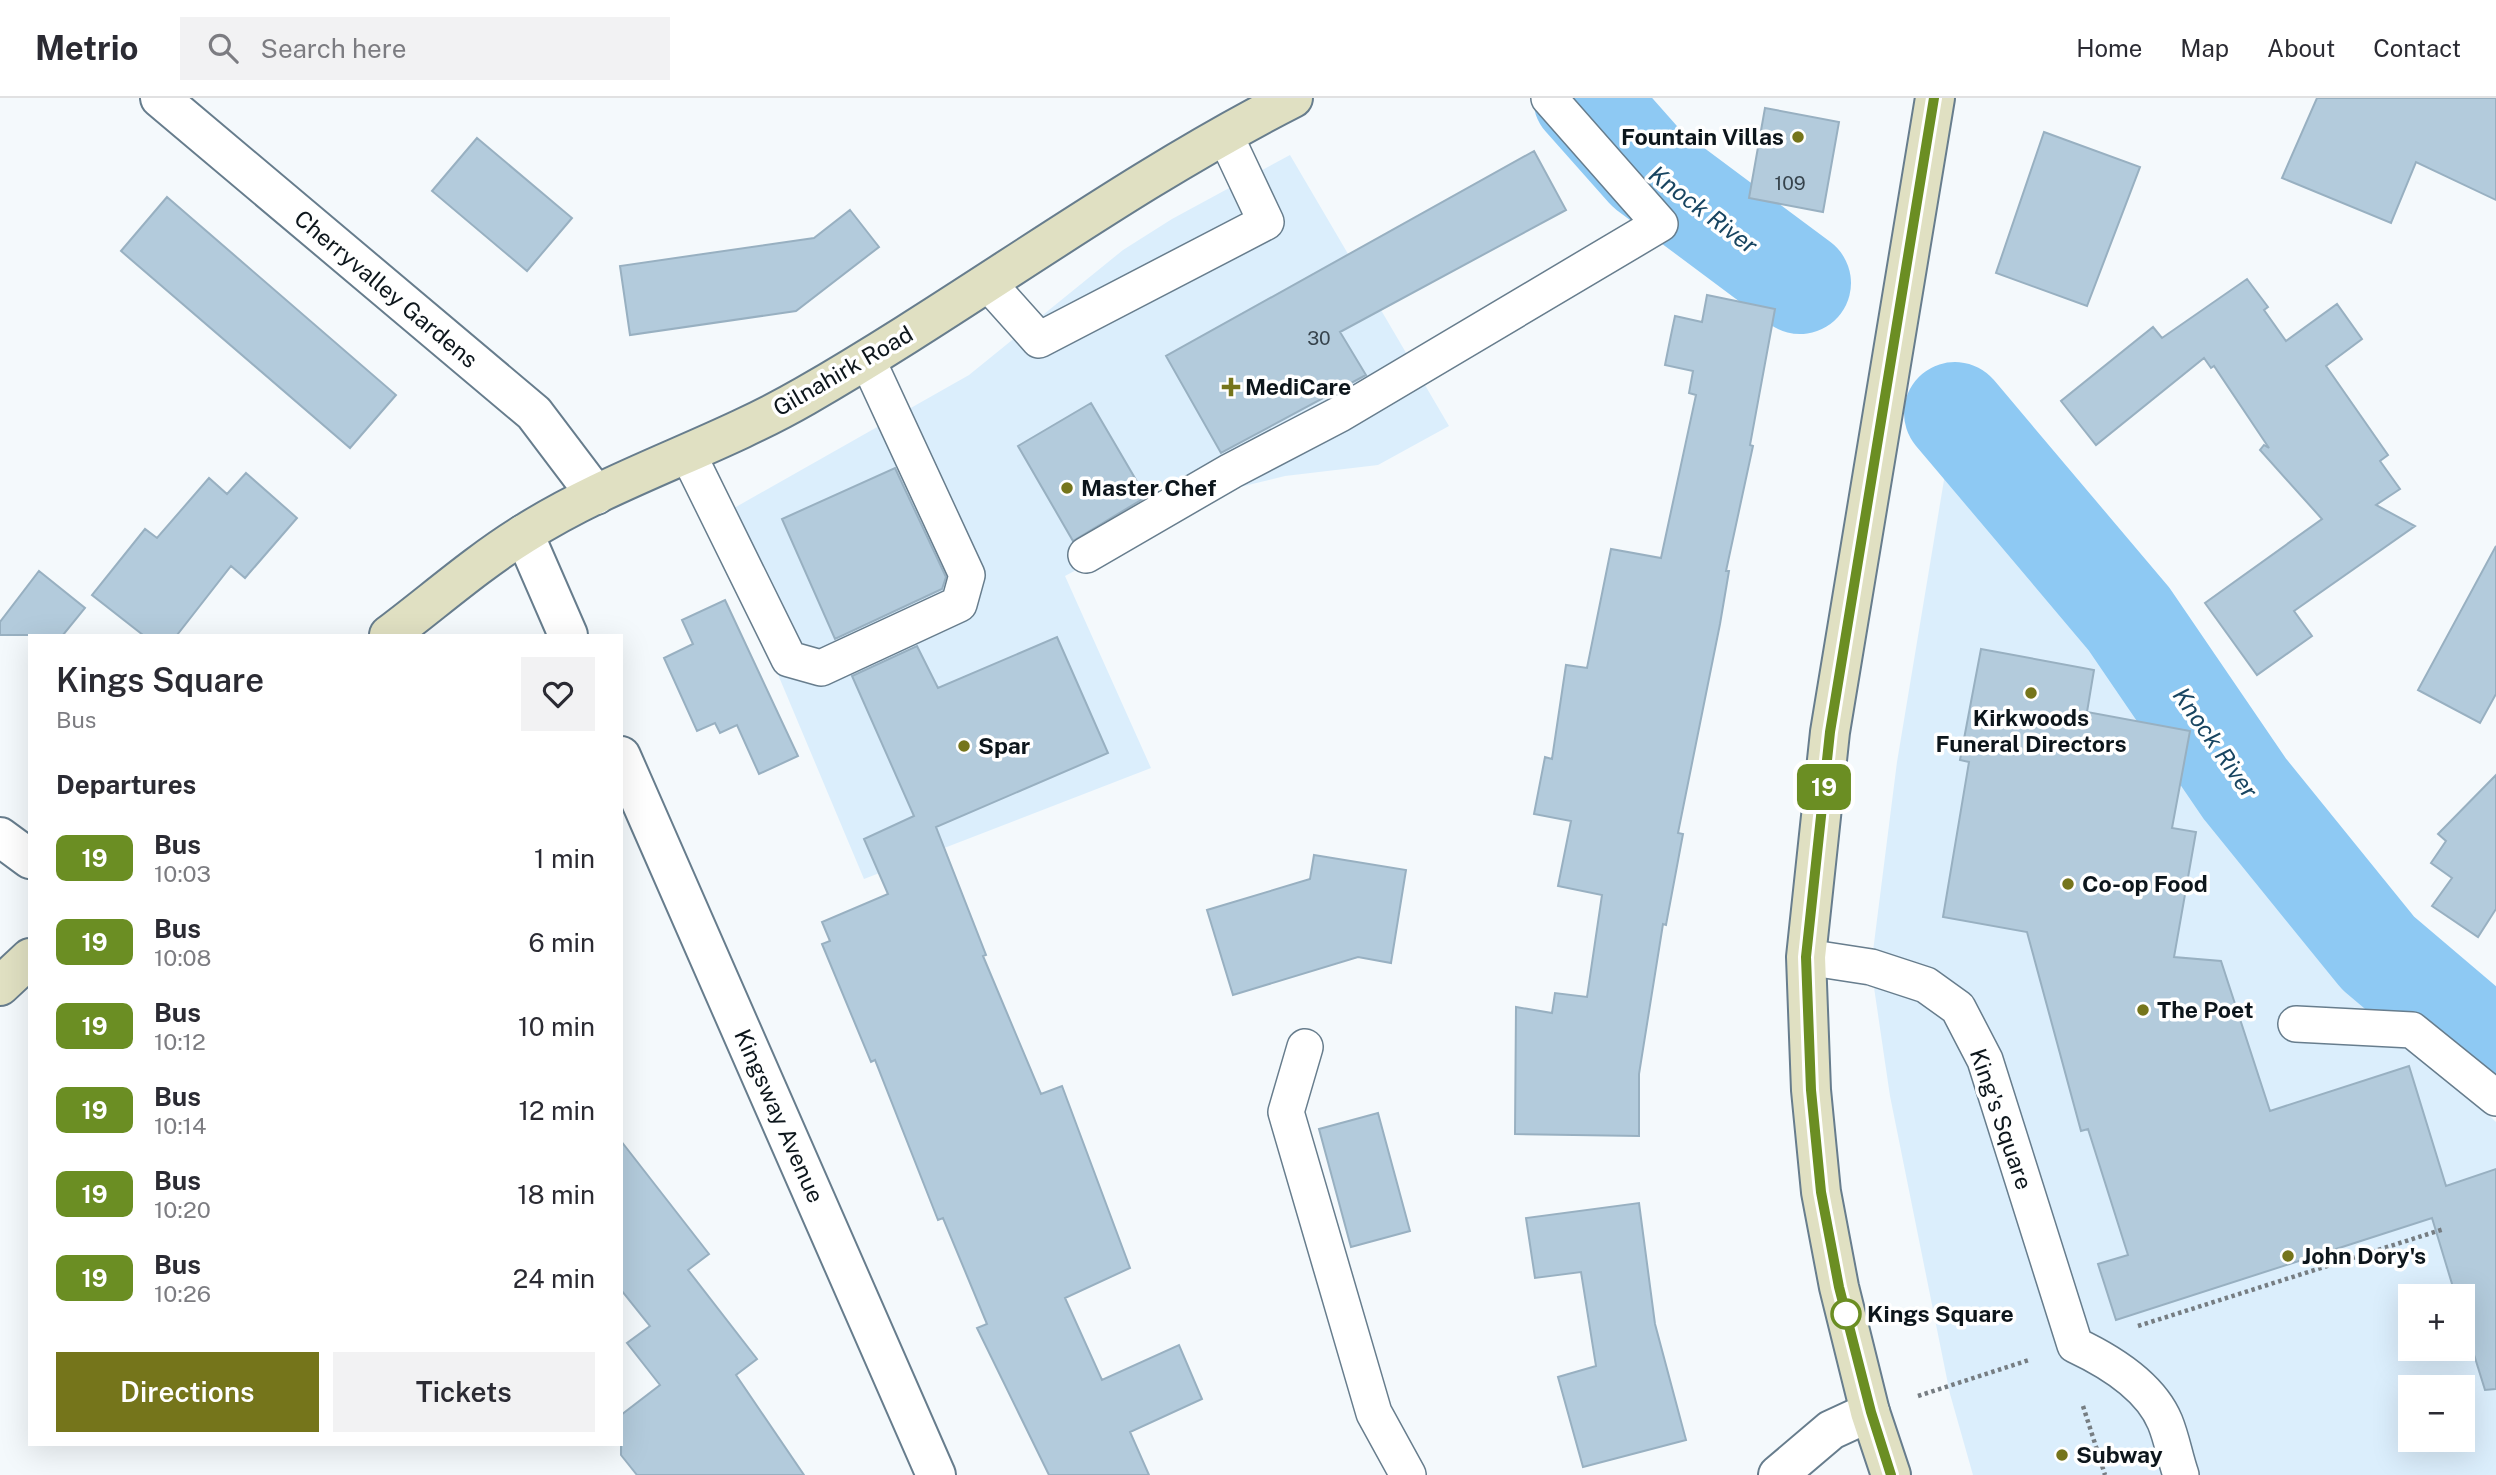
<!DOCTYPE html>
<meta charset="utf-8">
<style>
:root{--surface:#fff;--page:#f2f2f3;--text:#2b2b33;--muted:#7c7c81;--line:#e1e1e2;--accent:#75751b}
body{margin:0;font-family:"Public Sans",sans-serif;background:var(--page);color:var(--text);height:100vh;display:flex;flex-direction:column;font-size:26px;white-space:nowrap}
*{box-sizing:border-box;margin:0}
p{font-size:23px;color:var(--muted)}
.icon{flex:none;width:38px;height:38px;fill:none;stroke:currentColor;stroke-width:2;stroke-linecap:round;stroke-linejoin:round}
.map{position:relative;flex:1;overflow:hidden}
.details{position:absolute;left:28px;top:536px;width:595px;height:812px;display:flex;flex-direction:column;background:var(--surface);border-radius:0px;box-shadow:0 7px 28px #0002}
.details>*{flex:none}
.badge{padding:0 14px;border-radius:10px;font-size:24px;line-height:46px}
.buttons{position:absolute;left:2398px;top:1186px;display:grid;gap:14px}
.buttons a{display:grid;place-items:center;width:77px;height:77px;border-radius:0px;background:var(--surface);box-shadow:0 7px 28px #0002;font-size:35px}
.map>.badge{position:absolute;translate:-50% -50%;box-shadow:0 0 0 4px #fff}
h2{padding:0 28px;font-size:26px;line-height:63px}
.round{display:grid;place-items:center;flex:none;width:74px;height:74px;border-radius:0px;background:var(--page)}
.summary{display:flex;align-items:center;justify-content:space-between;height:119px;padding:0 28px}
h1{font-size:33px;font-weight:600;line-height:52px}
.action{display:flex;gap:14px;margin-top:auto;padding:14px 28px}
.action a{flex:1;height:80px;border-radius:0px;background:var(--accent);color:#fff;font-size:28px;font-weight:600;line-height:80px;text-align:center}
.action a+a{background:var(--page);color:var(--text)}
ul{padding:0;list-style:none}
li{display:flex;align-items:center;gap:21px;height:84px;padding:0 28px}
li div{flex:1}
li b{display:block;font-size:26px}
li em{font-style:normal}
li .badge{min-width:77px;font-weight:700;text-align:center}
header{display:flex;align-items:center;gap:42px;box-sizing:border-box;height:98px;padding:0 35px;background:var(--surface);border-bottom:2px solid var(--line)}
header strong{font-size:33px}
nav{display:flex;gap:38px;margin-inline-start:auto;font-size:24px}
.search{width:490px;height:63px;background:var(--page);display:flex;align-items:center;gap:18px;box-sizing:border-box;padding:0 24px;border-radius:0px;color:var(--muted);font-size:26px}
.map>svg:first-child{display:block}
.built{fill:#dbeefc;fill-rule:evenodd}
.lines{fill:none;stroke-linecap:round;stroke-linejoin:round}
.river{stroke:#8ec9f3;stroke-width:102}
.building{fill:#b3cbdc;stroke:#98b0c1;stroke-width:2}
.lane-casing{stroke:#677d8d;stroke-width:38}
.street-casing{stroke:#677d8d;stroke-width:42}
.secondary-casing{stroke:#677d8d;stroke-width:42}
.path{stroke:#767d82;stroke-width:4.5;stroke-dasharray:3.5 3.5;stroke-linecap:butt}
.lane{stroke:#fff;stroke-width:35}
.street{stroke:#fff;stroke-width:38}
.secondary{stroke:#e0e0c2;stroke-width:38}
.line-casing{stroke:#fff;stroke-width:16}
.line{stroke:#6b8e23;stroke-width:10}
.poi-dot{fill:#75751b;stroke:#fff;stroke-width:2.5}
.stop-dot{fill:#fff;stroke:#6b8e23;stroke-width:3.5}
.labels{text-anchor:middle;stroke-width:7;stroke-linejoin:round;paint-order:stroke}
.number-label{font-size:19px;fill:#36434c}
.poi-label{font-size:23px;font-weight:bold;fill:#0d161c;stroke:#fff;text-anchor:start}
.street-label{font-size:23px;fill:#0d161c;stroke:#fff}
.stop-label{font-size:23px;font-weight:bold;fill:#0d161c;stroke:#fff;text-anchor:start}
.water-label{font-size:24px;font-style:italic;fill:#184561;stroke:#fff}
</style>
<header>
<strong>Metrio</strong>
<div class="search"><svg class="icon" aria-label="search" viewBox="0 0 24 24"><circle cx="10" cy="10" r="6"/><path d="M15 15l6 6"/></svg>Search here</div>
<nav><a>Home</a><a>Map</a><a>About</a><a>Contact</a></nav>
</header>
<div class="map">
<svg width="2496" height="1377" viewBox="0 0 2496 1377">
<rect width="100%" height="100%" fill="#f4f9fc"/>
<path class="built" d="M 1290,57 L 1449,328 L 1378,367 L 1285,378 L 1223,393 L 1065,478 L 1151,670 L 864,781 L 713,422 L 969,277 L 1123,152 L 1172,121 Z
M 1950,346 L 1971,348 L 2122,534 L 2241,724 L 2348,880 L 2496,1024 L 2496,1377 L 1973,1377 L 1950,1296 L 1890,998 L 1871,869 L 1897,664 ZM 2410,1199 L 2462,1199 L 2462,1251 L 2410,1251 ZM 2410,1290 L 2462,1290 L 2462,1342 L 2410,1342 Z"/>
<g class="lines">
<path class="river" d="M 1584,0 L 1647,71 L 1800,185
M 1955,315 L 2129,521 L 2245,691 L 2378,855 L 2496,955"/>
</g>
<path class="building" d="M 2317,0 L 2496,0 L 2496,102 L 2416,64 L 2391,125 L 2282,80 Z
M 1765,10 L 1839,24 L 1823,114 L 1749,100 Z
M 2044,34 L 2140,69 L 2087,208 L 1996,175 Z
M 477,40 L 572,120 L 527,173 L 432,93 Z
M 1534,53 L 1566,112 L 1340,234 L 1366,277 L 1221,355 L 1166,258 Z
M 167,99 L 396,297 L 350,350 L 121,153 Z
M 850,112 L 879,149 L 796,213 L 630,237 L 620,168 L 814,140 Z
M 2247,181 L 2268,209 L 2264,212 L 2286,243 L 2337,206 L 2362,241 L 2326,268 L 2388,357 L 2380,363 L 2400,391 L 2376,407 L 2415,428 L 2294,513 L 2312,538 L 2257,577 L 2205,505 L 2322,421 L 2260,352 L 2264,347 L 2269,350 L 2214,268 L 2211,270 L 2204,260 L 2096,347 L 2061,303 L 2153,229 L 2162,240 Z
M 1707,197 L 1775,211 L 1750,347 L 1753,348 L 1726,473 L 1729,473 L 1720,526 L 1678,735 L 1683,736 L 1666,827 L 1663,826 L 1639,976 L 1639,1038 L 1515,1036 L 1516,909 L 1552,915 L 1555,895 L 1587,899 L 1602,797 L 1558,788 L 1571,723 L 1534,716 L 1545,659 L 1552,661 L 1566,567 L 1587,570 L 1611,451 L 1661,460 L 1696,297 L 1689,295 L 1693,273 L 1665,267 L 1670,242 L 1675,218 L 1702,224 Z
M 1091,305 L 1146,399 L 1073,443 L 1018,348 Z
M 895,370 L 946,479 L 942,491 L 835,541 L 782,421 Z
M 246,375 L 297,420 L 245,480 L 231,468 L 177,537 L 143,537 L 92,497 L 145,431 L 157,440 L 209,380 L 227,396 Z
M 2496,448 L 2496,596 L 2480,625 L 2418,592 Z
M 39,473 L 85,510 L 63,537 L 0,537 L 0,524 Z
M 725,502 L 798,658 L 759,676 L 737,627 L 720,635 L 715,625 L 697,633 L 664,560 L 693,546 L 682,522 Z
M 1057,539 L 1108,655 L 936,729 L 986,857 L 983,858 L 1041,996 L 1062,988 L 1130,1170 L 1065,1200 L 1102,1282 L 1179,1247 L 1202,1301 L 1130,1334 L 1149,1377 L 1049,1377 L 977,1230 L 987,1226 L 943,1120 L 938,1122 L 875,962 L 871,964 L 822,846 L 830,843 L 822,824 L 888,796 L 864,741 L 914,718 L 852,578 L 917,548 L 938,590 Z
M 1981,551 L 2094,572 L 2087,614 L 2190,633 L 2172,730 L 2196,734 L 2174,859 L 2221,863 L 2270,1013 L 2409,968 L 2446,1088 L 2496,1071 L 2496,1291 L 2485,1292 L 2462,1218 L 2462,1199 L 2456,1199 L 2432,1120 L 2116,1222 L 2098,1166 L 2128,1157 L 2088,1031 L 2081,1033 L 2027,834 L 1943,819 L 1969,664 L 1960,662 Z
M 2496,677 L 2496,811 L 2478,839 L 2432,808 L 2452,780 L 2431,765 L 2446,743 L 2438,736 Z
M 1314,757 L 1406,772 L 1391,865 L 1358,859 L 1233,897 L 1207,812 L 1310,781 Z
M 1378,1015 L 1410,1133 L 1351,1149 L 1319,1031 Z
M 621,1043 L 709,1156 L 688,1172 L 757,1261 L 736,1277 L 804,1377 L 637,1377 L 621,1357 L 621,1317 L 660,1287 L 627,1245 L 650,1228 L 621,1192 Z
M 1639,1105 L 1655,1226 L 1686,1342 L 1583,1369 L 1558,1279 L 1596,1268 L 1581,1174 L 1535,1180 L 1526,1120 Z"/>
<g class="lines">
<defs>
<path id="lane" d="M 988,185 L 1039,242 L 1266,124 L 1225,37
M 688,356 L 789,561 L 821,570 L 959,506 L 967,477 L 867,261
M 1086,457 L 1231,373 L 1340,316 L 1660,126 L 1549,0
M 1806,859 L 1871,869 L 1926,887 L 1958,910 L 1985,962 L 2075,1247 C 2109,1263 2150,1288 2165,1324 C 2172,1341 2175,1360 2181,1377
M 2296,926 L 2412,932 L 2496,1000
M 1305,949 L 1286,1014 L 1374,1315 L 1408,1377"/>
<path id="street" d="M 160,0 L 534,315 L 596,397
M 524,436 L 568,537
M 621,658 L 936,1377
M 0,739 L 30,761
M 1778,1377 L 1831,1332 L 1870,1314"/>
<path id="secondary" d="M 389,537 C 433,504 477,465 524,436 C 612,380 715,350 805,298 C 970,203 1122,87 1293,0
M 0,888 L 30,860
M 1891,1377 L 1870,1314 L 1839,1189 L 1821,1094 L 1811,992 L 1806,859 L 1830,634 L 1935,0"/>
</defs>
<use href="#lane" class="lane-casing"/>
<use href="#street" class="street-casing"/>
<use href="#secondary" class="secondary-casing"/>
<path class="path" d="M 2138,1228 L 2444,1131
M 1918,1298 L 2029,1262
M 2083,1308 L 2105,1377"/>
<use href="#lane" class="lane"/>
<use href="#street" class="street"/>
<use href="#secondary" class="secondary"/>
</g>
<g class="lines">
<defs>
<path id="line" d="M 1891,1377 L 1871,1314 L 1839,1189 L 1821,1094 L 1811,992 L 1806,859 L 1830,634 L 1934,0"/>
</defs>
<use href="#line" class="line-casing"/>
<use href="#line" class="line"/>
</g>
<g class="poi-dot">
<circle cx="1798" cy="39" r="7"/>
<path d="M1227.5 278.5h7v7h7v7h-7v7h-7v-7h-7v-7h7z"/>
<circle cx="1067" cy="390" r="7"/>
<circle cx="2031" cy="595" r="7"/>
<circle cx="964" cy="648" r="7"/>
<circle cx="2068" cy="786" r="7"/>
<circle cx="2143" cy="912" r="7"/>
<circle cx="2288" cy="1158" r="7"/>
<circle cx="2062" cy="1357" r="7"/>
</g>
<circle class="stop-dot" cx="1846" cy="1216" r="14"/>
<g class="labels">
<g class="number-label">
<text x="1790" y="92">109</text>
<text x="1319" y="247">30</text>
</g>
<g class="poi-label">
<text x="1784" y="47" text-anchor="end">Fountain Villas</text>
<text x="1245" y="297">MediCare</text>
<text x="1081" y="398">Master Chef</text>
<text x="2031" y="628" text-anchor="middle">Kirkwoods<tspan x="2031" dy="26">Funeral Directors</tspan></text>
<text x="978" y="656">Spar</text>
<text x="2082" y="794">Co-op Food</text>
<text x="2157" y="920">The Poet</text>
<text x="2302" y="1166">John Dory's</text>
<text x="2076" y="1365">Subway</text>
</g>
<g class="street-label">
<text transform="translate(386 191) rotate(40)" y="8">Cherryvalley Gardens</text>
<text transform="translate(843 273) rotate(-30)" y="8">Gilnahirk Road</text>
<text transform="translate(779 1018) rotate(66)" y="8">Kingsway Avenue</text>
<text transform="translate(2001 1021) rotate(71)" y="8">King's Square</text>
</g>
<g class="stop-label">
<text x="1867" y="1224">Kings Square</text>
</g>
<g class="water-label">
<text transform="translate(1703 112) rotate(37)" y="8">Knock River</text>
<text transform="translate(2215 645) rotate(55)" y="8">Knock River</text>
</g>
</g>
</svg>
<div class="buttons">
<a>+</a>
<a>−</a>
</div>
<b class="badge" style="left:1824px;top:689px;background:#6b8e23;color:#fff">19</b>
<section class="details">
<div class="summary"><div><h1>Kings Square</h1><p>Bus</p></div><a class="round"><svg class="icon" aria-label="heart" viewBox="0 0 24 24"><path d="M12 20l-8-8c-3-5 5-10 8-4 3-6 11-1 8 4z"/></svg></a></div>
<h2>Departures</h2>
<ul>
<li><span class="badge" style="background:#6b8e23;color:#fff">19</span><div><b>Bus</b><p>10:03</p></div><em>1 min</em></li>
<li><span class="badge" style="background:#6b8e23;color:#fff">19</span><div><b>Bus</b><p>10:08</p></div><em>6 min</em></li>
<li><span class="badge" style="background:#6b8e23;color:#fff">19</span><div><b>Bus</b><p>10:12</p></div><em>10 min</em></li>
<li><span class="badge" style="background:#6b8e23;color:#fff">19</span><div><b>Bus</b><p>10:14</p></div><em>12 min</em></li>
<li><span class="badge" style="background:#6b8e23;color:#fff">19</span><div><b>Bus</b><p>10:20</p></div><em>18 min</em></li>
<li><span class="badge" style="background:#6b8e23;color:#fff">19</span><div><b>Bus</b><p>10:26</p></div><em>24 min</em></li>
</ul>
<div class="action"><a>Directions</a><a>Tickets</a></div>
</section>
</div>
